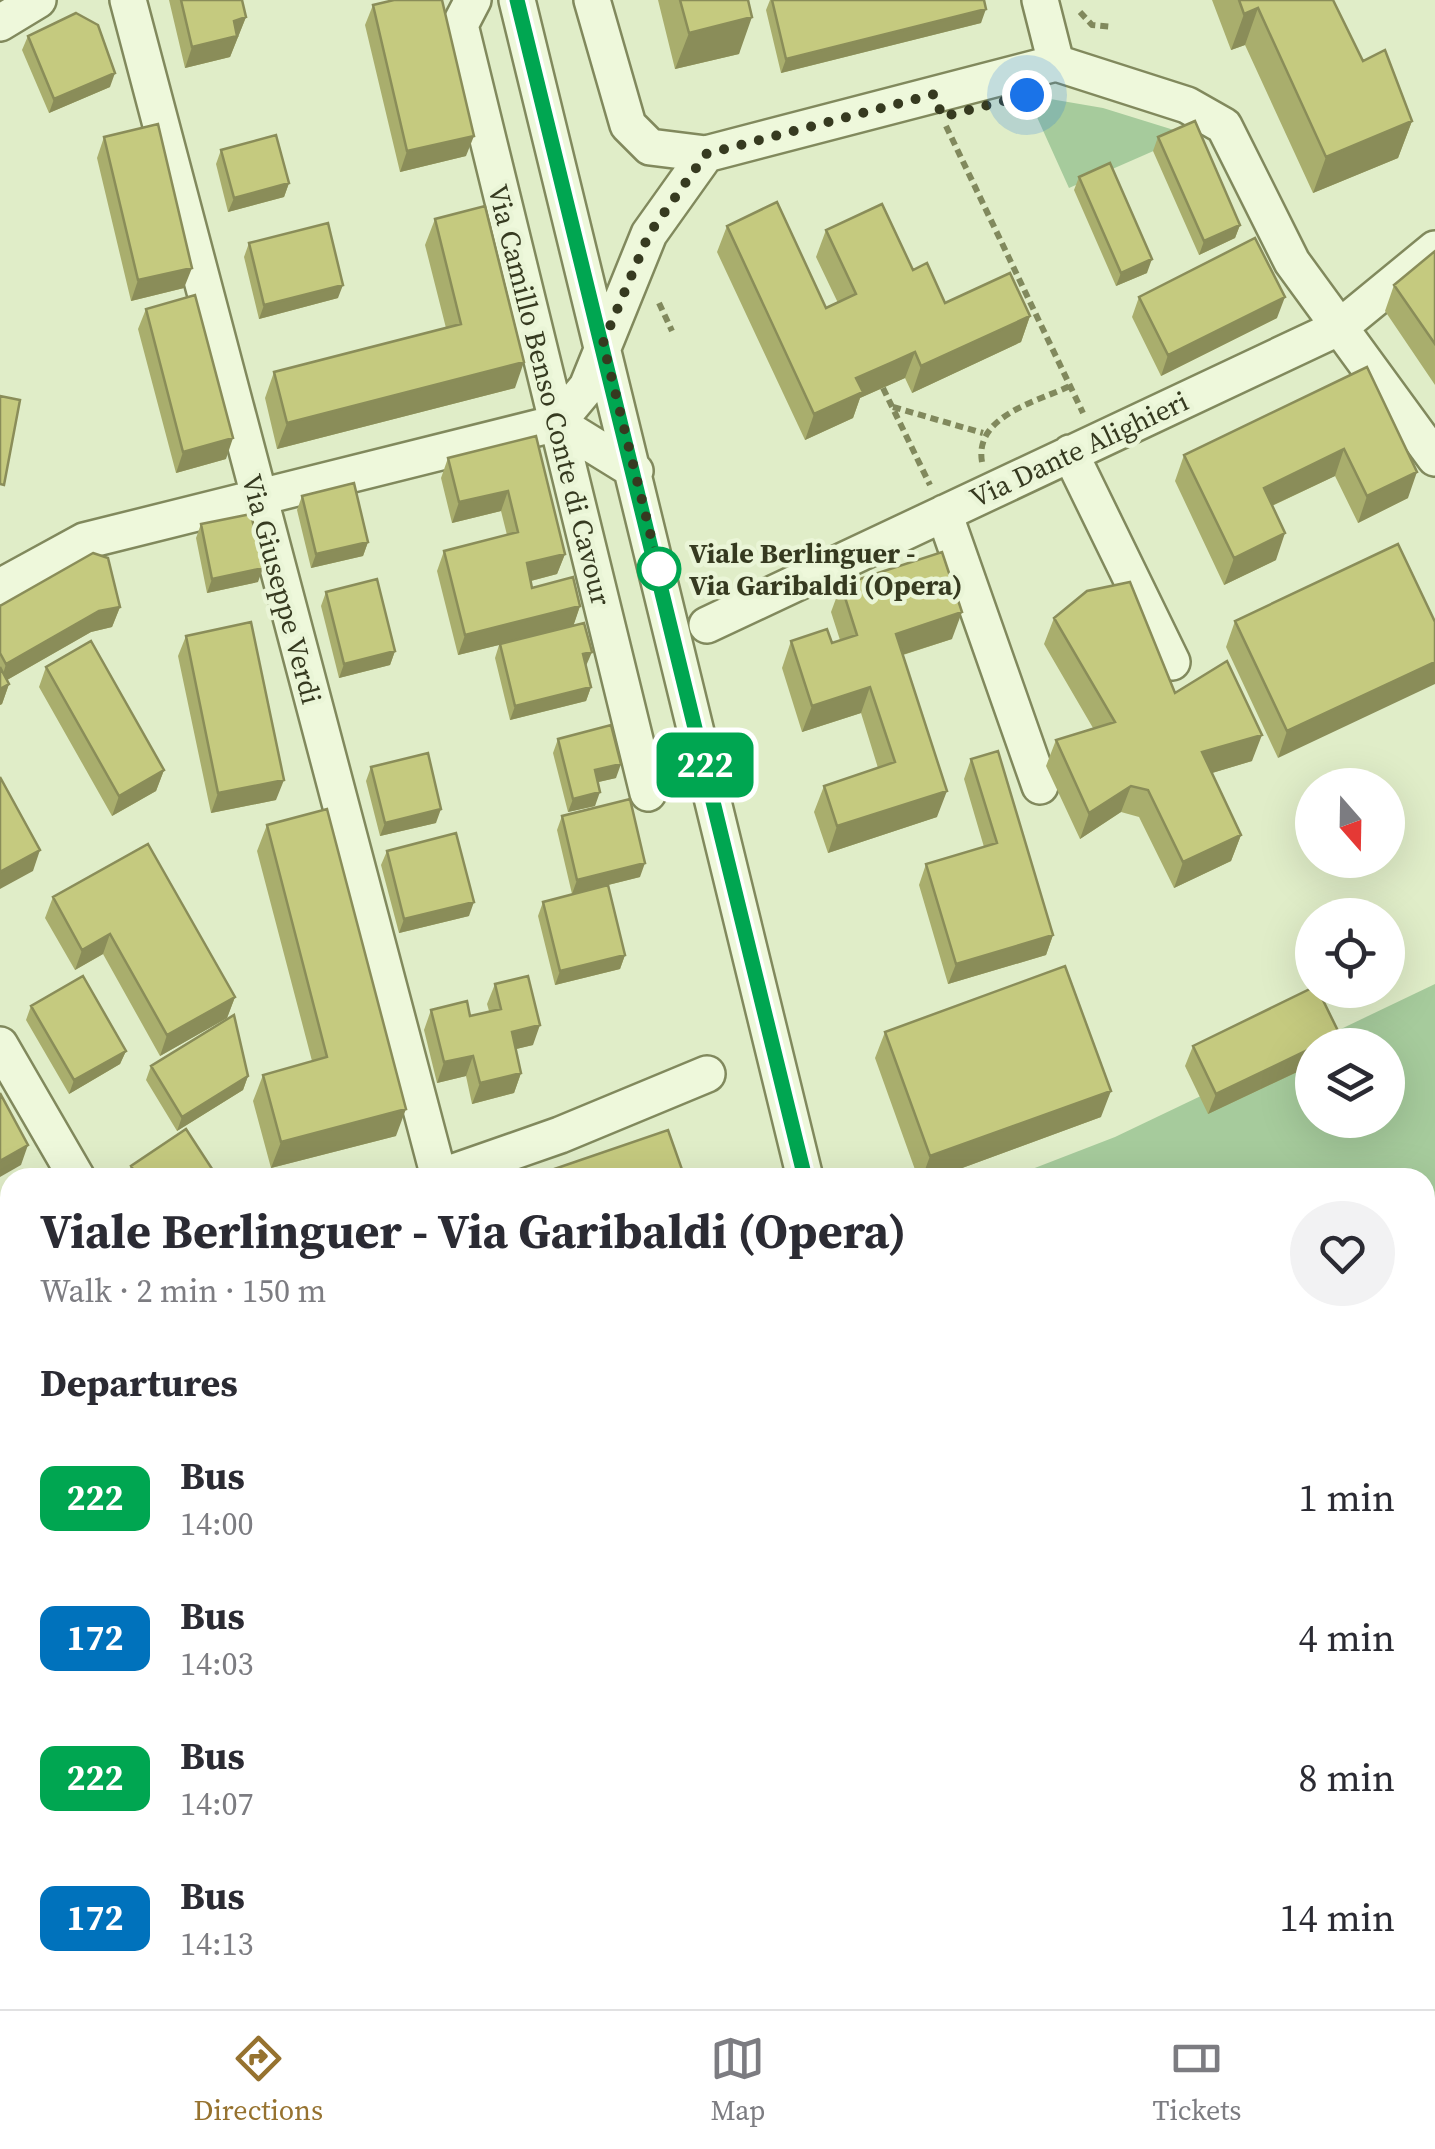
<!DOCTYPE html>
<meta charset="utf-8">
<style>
:root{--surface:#fff;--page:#f2f2f3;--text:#2b2b33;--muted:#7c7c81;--line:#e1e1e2;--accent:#96722f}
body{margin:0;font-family:"Source Serif 4",serif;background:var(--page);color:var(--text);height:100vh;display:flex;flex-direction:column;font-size:38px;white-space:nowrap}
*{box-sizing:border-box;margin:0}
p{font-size:32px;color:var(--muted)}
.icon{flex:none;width:55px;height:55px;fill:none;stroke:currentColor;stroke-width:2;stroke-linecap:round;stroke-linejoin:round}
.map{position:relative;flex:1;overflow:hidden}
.sheet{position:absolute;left:0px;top:1168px;width:1435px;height:842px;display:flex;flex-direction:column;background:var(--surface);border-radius:30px 30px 0 0;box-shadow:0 10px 40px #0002}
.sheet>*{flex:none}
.badge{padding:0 20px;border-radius:15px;font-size:35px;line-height:65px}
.needle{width:65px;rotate:160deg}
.tools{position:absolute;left:1295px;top:768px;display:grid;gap:20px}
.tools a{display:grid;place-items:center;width:110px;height:110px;border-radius:50%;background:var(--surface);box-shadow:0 10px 40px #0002;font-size:50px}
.you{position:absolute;width:50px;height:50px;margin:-25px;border:8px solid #fff;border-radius:50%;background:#1a73e8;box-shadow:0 0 0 15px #1a73e833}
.map>.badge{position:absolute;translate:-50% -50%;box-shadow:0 0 0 5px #fff}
h2{padding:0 40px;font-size:38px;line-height:90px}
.round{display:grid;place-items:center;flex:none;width:105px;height:105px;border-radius:52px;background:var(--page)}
.head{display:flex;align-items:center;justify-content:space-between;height:170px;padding:0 40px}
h1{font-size:48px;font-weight:700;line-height:75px}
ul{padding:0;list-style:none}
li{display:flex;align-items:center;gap:30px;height:140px;padding:0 40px}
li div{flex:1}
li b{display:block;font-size:38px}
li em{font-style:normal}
li .badge{min-width:110px;font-weight:700;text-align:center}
.dock{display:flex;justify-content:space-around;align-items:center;height:140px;border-top:2px solid var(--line);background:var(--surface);font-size:28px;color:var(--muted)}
.dock a{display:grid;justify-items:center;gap:5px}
.dock .current{color:var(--accent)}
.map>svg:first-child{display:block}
.green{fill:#a6cb9c;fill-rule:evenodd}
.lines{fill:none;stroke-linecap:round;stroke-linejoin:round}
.minor-casing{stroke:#81895d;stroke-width:40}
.path{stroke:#81895d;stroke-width:6;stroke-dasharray:8 5;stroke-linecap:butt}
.minor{stroke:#eef8db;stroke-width:35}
.wall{fill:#a9ae6d}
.shaded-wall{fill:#8a8d59}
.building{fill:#c5ca7f;stroke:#8a8d59;stroke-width:2.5}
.line-casing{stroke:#fff;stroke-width:22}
.line{stroke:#00a651;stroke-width:15}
.walk{stroke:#363a20;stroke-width:10;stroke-dasharray:0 18}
.stop-dot{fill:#fff;stroke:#00a651;stroke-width:5}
.labels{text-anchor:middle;stroke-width:9;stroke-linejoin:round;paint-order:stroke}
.street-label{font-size:28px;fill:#363a20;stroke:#eaf5d7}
.stop-label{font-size:28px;font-weight:bold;fill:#363a20;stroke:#eaf5d7;text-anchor:start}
</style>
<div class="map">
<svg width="1435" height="2009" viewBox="0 0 1435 2009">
<rect width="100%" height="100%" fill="#e0edc8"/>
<path class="green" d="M 1027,95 L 1103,108 L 1190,135 L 1069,188 Z
M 1435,984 L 1435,1572 L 1425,1576 L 1425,1178 L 1009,1178 L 1115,1137 ZM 1312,1045 L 1388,1045 L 1388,1120 L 1312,1120 Z"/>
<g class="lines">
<defs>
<path id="minor" d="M 128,0 L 439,1177
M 473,0 L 460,25 L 648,793
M 517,0 L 805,1178
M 592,0 L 628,125 L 650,147 L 706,154
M 1040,0 L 1056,63
M 0,23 L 38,0
M 557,423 L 635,471
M 1070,453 L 1172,662
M 944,513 L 1040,786
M 0,587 L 84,541 L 557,423 L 587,387 L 649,234 L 706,154 L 1056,63 L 1187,105 L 1224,126 L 1292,262 L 1435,458
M 707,625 L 1340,327 L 1435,249
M 0,1045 L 77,1178
M 437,1178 L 560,1135 L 707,1074
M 0,1394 L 10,1387
M 0,1596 L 10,1601
M 1425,1623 L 1435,1618
M 386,2000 L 388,2009
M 1000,2000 L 1003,2009"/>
</defs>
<use href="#minor" class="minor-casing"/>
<path class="path" d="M 1080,12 L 1092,25 L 1113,27
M 946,126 L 1083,413
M 659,303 L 672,331
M 883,388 L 930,485
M 893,407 L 983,433
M 982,462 C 974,416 1036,402 1070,386
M 0,1651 L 10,1657
M 946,2000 L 949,2009
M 1074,2000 L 1075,2009"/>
<use href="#minor" class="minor"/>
</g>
<path class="wall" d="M 169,0 L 242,0 L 246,17 L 230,57 L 185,68 Z
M 658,0 L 748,0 L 739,54 L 675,69 Z
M 770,0 L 984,0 L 981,23 L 781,73 L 766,10 Z
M 1212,0 L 1333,0 L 1363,61 L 1412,121 L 1398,158 L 1313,193 L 1245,45 L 1231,50 Z
M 373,5 L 466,156 L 400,172 L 365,25 Z
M 28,36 L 110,87 L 49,113 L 22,50 Z
M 104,137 L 184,288 L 131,301 L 97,158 Z
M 1158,137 L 1240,225 L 1235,238 L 1199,255 L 1153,151 Z
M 221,150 L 289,183 L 284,197 L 228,212 L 216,164 Z
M 1079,177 L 1147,273 L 1116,286 L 1074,190 Z
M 435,219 L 515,388 L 277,449 L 265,398 L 274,372 L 446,328 L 425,245 Z
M 727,226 L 826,308 L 838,303 L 816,257 L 826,230 L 913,270 L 945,303 L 1030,316 L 1021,342 L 912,393 L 905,378 L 860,398 L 853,418 L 805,440 L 717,252 Z
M 249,243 L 338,298 L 259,319 L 244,257 Z
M 1435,251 L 1435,385 L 1385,311 L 1394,285 Z
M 1139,297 L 1277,318 L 1161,376 L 1132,317 Z
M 146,309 L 226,459 L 176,473 L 138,329 Z
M 1367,367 L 1408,498 L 1358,523 L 1335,476 L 1272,506 L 1276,560 L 1224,585 L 1175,481 L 1184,455 Z
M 536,436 L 565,554 L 557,574 L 531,581 L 532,588 L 580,606 L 573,626 L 586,666 L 591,687 L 586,701 L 510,720 L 495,658 L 499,645 L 458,655 L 437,571 L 444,551 L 507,535 L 501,511 L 452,523 L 441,478 L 448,458 Z
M 302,496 L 368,542 L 363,556 L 311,568 L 297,510 Z
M 201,524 L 258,582 L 207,593 L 196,538 Z
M 1398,544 L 1278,758 L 1226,647 L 1235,621 Z
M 841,585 L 952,639 L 903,655 L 937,817 L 828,853 L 814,812 L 824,786 L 878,768 L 861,713 L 802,732 L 782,668 L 791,641 L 832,643 L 840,640 L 831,612 Z
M 326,592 L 395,651 L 390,665 L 339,678 L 321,606 Z
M 0,606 L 120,607 L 112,627 L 91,632 L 7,680 L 9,684 L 2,704 L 0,705 Z
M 1054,618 L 1175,693 L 1252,761 L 1212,773 L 1241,835 L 1231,861 L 1174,888 L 1139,817 L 1121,812 L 1080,839 L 1046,766 L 1056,740 L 1093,728 L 1044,644 Z
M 186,636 L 276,800 L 211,813 L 178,656 Z
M 46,667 L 164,770 L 156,791 L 112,816 L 39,687 Z
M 558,739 L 616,778 L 598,782 L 595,806 L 568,812 L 553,753 Z
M 971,759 L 1053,935 L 1046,955 L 948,984 L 919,885 L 926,864 L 984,847 L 964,779 Z
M 371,767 L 436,823 L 380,836 L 366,781 Z
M 562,816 L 640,877 L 572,894 L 557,830 Z
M 267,825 L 396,1136 L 271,1168 L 253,1101 L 263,1075 L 312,1061 L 257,851 Z
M 387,851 L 469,916 L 399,933 L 381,865 Z
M 53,897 L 235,997 L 227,1018 L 160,1056 L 103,954 L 75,970 L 45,918 Z
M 543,902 L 625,955 L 620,969 L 555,985 L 538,916 Z
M 495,984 L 533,1045 L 516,1049 L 521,1073 L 514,1093 L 472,1104 L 466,1076 L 437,1083 L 424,1030 L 431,1010 L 470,1016 L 489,1011 L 487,1004 Z
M 31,1006 L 126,1051 L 120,1064 L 69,1094 L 26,1020 Z
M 885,1032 L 1101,1117 L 935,1178 L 918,1178 L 875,1058 Z
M 1340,1035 L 1336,1045 L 1312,1045 L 1312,1065 L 1208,1114 L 1185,1066 L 1193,1046 Z
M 151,1066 L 248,1076 L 243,1090 L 177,1131 L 146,1080 Z
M 131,1166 L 218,1178 L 126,1178 Z
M 10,1202 L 10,1282 L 0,1264 L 0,1208 Z
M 10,1973 L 10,2000 L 291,2000 L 287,2009 L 0,2009 L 0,1988 L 5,1975 Z
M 765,2000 L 875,2000 L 877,2009 L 767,2009 Z
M 1366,2000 L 1425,2000 L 1435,2009 L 1370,2009 Z"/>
<path class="shaded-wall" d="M 1258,8 L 1245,45 L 1231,50 L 1244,14 Z
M 986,9 L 981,23 L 781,73 L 786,59 Z
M 246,17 L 230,57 L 185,68 L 192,47 L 234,21 Z
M 752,17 L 739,54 L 675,69 L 689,33 Z
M 115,73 L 110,87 L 49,113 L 54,99 Z
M 1412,121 L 1398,158 L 1313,193 L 1326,157 Z
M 474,136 L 466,156 L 400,172 L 407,151 Z
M 289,183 L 284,197 L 228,212 L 234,198 Z
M 1240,225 L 1235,238 L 1199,255 L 1204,241 Z
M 1152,259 L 1147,273 L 1116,286 L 1121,273 Z
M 192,268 L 184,288 L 131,301 L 138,280 Z
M 343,285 L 338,298 L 259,319 L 264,305 Z
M 1285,297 L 1277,318 L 1161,376 L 1168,355 Z
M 1030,316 L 1021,342 L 912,393 L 921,366 Z
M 915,352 L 905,378 L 860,398 L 853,418 L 805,440 L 814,414 L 856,378 Z
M 524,362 L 515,388 L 277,449 L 287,423 Z
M 233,438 L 226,459 L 176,473 L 183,452 Z
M 1344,449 L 1335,476 L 1254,514 L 1264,488 Z
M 1417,472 L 1408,498 L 1358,523 L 1367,496 Z
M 508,491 L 501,511 L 452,523 L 459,502 Z
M 1285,533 L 1276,560 L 1224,585 L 1234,558 Z
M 368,542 L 363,556 L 311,568 L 316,554 Z
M 565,554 L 557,574 L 519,584 L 527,563 Z
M 263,568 L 258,582 L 207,593 L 212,579 Z
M 580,606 L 573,627 L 458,655 L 465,635 Z
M 120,607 L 112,627 L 91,632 L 0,684 L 6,664 L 99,611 Z
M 962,612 L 952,639 L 886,660 L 896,634 Z
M 395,651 L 390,665 L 339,678 L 344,664 Z
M 592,652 L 586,666 L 583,654 Z
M 1435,662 L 1435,684 L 1278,758 L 1287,731 Z
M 9,684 L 2,704 L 0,705 L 0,689 Z
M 591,687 L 586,701 L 510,720 L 515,706 Z
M 870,687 L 861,713 L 802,732 L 812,706 Z
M 1262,735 L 1252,761 L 1192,779 L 1202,752 Z
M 621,764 L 616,778 L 590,784 L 595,770 Z
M 164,770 L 156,791 L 112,816 L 119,796 Z
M 284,780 L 276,800 L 211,813 L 218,793 Z
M 1131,786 L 1121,812 L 1080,839 L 1089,813 Z
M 947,791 L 937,817 L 828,853 L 837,826 Z
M 600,792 L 595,806 L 568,812 L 573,799 Z
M 441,809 L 436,823 L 380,836 L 385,823 Z
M 1241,835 L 1231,861 L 1174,888 L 1183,862 Z
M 40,850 L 33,871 L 0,889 L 0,872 Z
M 645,863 L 640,877 L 572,894 L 577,880 Z
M 474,902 L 469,916 L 399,933 L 404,919 Z
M 110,934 L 103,954 L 75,970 L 82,950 Z
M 1053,935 L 1046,955 L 948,984 L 956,964 Z
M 625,955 L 620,969 L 555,985 L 560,971 Z
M 235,997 L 227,1018 L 160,1056 L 167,1035 Z
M 540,1025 L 533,1045 L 504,1052 L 512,1032 Z
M 1340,1035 L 1336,1045 L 1319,1045 Z
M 1312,1048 L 1312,1065 L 1208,1114 L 1216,1094 Z
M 126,1051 L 120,1064 L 69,1094 L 74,1080 Z
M 473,1056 L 466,1076 L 437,1083 L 444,1062 Z
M 521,1073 L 514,1093 L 472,1104 L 480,1083 Z
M 248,1076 L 243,1090 L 177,1131 L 182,1117 Z
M 1111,1091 L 1101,1117 L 935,1178 L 922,1178 L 930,1156 Z
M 406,1109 L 396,1136 L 271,1168 L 281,1142 Z
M 28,1145 L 21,1165 L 0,1177 L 0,1161 Z
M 10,1923 L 10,1955 L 0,1959 L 0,1927 Z
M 241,2000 L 291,2000 L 287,2009 L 210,2009 Z"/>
<path class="building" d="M 181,0 L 242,0 L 246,17 L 234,21 L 237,36 L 192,47 Z
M 394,0 L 442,0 L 474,136 L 407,151 L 373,5 Z
M 680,0 L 748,0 L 752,17 L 689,33 Z
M 772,0 L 984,0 L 986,9 L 786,59 Z
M 1239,0 L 1333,0 L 1363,61 L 1385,50 L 1412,121 L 1326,157 L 1258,8 L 1244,14 Z
M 76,13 L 98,25 L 115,73 L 54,99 L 28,36 Z
M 1195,121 L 1240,225 L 1204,241 L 1158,137 Z
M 158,124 L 192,268 L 138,280 L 104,137 Z
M 276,135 L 289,183 L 234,198 L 221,150 Z
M 1110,163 L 1152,259 L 1121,273 L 1079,177 Z
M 777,202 L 826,308 L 856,294 L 826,230 L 882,204 L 913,270 L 927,263 L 945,303 L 1010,273 L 1030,316 L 921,366 L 915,352 L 893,362 L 856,378 L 863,392 L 814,414 L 727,226 Z
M 485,206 L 524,362 L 287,423 L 274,372 L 461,324 L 435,219 Z
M 328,223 L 343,285 L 264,305 L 249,243 Z
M 1255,238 L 1285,297 L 1168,355 L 1139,297 Z
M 1435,251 L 1435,344 L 1394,285 Z
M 195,295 L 233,438 L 183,452 L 146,309 Z
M 1367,367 L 1417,472 L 1367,496 L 1344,449 L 1264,488 L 1285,533 L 1234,558 L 1184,455 Z
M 0,396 L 20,400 L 4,485 L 0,484 Z
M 536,436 L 565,554 L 527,563 L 532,588 L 573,577 L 580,606 L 465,635 L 444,551 L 518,532 L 508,491 L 459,502 L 448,458 Z
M 354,483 L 368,542 L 316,554 L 302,496 Z
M 251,514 L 263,568 L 212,579 L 201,524 Z
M 1398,544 L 1435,622 L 1435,662 L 1287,731 L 1235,621 Z
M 942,552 L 962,612 L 896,634 L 947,791 L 837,826 L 824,786 L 895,762 L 870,687 L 812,706 L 791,641 L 827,629 L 832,643 L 857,635 L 841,585 Z
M 93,553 L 108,558 L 120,607 L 99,611 L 6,664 L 0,653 L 0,606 Z
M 377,579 L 395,651 L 344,664 L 326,592 Z
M 1130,582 L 1175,693 L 1227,661 L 1262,735 L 1202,752 L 1241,835 L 1183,862 L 1148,790 L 1131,786 L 1089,813 L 1056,740 L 1115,722 L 1054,618 L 1087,591 Z
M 251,622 L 284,780 L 218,793 L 186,636 Z
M 584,623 L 592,652 L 583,654 L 591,687 L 515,706 L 500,644 Z
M 91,641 L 164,770 L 119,796 L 46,667 Z
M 0,667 L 9,684 L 0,689 Z
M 611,725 L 621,764 L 595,770 L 600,792 L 573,799 L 558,739 Z
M 998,751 L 1053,935 L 956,964 L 926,864 L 997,843 L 971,759 Z
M 428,753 L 441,809 L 385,823 L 371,767 Z
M 0,777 L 40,850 L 0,872 Z
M 630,799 L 645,863 L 577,880 L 562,816 Z
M 327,809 L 406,1109 L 281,1142 L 263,1075 L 327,1057 L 267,825 Z
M 456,833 L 474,902 L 404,919 L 387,851 Z
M 148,844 L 235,997 L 167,1035 L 110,934 L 82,950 L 53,897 Z
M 608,885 L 625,955 L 560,971 L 543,902 Z
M 1065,966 L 1111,1091 L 930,1156 L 885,1032 Z
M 83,976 L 126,1051 L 74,1080 L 31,1006 Z
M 528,976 L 540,1025 L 512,1032 L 521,1073 L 480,1083 L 473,1056 L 444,1062 L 431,1010 L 467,1001 L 470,1016 L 501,1009 L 495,984 Z
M 1312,988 L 1312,990 L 1318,990 L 1340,1035 L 1319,1045 L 1312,1045 L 1312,1048 L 1216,1094 L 1193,1046 Z
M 234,1015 L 248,1076 L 182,1117 L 151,1066 Z
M 0,1093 L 28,1145 L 0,1161 Z
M 186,1129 L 218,1178 L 138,1178 L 131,1166 Z
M 668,1130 L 685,1178 L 528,1178 Z
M 10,1202 L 10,1248 L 0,1230 L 0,1208 Z
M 1435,1685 L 1435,2009 L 1388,2009 L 1385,2000 L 1425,2000 L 1425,1688 Z
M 0,1818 L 10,1852 L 10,1923 L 0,1927 Z
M 10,1973 L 10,1992 L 5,1975 Z
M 12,2000 L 241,2000 L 210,2009 L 15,2009 Z
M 787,2000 L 875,2000 L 877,2009 L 790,2009 Z"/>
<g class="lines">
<defs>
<path id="line" d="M 517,0 L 805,1178"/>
</defs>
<use href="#line" class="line-casing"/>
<use href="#line" class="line"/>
<path class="walk" d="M 659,569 L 603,343 L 649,234 L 706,154 L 935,94 L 942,117 L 1027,95"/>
</g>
<circle class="stop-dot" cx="659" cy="569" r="20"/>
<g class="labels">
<g class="street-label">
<text transform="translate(550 395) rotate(76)" y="10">Via Camillo Benso Conte di Cavour</text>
<text transform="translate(1079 449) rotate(-25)" y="10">Via Dante Alighieri</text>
<text transform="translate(282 589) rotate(75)" y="10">Via Giuseppe Verdi</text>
</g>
<g class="stop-label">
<text x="689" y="563">Viale Berlinguer -<tspan x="689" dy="32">Via Garibaldi (Opera)</tspan></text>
</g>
</g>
</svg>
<div class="tools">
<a><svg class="needle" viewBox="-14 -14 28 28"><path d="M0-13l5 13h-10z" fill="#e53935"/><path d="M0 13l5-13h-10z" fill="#7c7c81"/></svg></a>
<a><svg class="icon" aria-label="locate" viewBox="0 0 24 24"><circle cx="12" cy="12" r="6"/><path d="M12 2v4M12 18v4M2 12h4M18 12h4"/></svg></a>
<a><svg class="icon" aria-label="layers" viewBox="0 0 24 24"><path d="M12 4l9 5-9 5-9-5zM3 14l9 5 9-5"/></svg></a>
</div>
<div class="you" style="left:1027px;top:95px"></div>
<b class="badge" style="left:705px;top:765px;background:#00a651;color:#fff">222</b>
<section class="sheet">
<div class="head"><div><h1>Viale Berlinguer - Via Garibaldi (Opera)</h1><p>Walk · 2 min · 150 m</p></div><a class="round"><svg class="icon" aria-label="heart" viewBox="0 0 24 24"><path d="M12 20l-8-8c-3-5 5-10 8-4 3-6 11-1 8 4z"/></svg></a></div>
<h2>Departures</h2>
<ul>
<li><span class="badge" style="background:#00a651;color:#fff">222</span><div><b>Bus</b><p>14:00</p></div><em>1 min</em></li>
<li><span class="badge" style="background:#0072bc;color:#fff">172</span><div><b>Bus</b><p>14:03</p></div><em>4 min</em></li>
<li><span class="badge" style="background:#00a651;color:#fff">222</span><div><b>Bus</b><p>14:07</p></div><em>8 min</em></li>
<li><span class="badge" style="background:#0072bc;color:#fff">172</span><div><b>Bus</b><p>14:13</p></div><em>14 min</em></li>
</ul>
</section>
</div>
<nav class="dock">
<a class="current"><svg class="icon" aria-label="directions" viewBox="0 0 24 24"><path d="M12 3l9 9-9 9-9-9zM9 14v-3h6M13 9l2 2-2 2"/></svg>Directions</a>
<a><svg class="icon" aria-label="map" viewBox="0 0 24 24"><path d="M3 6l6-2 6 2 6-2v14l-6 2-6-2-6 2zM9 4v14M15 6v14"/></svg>Map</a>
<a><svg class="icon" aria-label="tickets" viewBox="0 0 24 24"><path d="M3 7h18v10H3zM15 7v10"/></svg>Tickets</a>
</nav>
